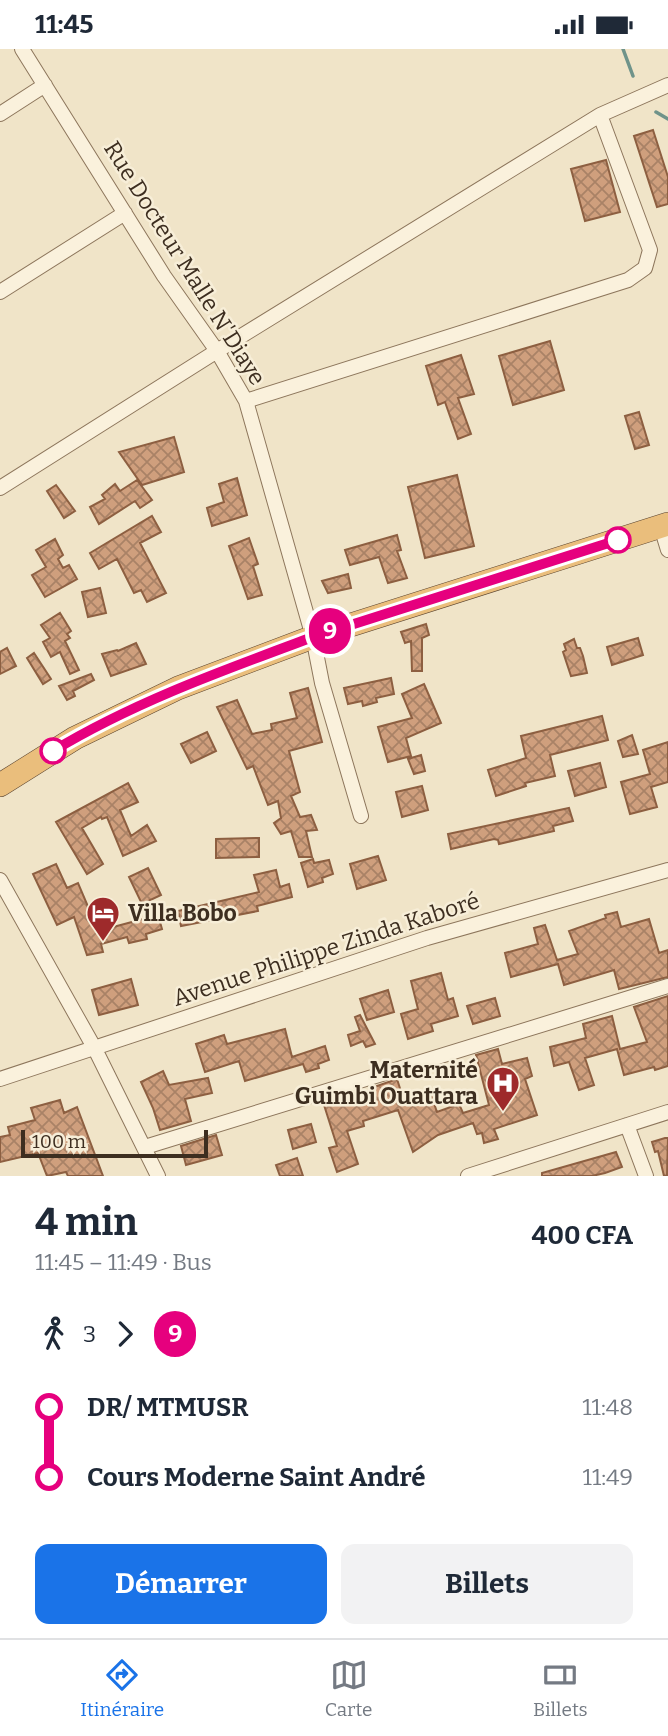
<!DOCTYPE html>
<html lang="fr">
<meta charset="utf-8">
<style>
:root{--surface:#fff;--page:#f2f2f3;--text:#1f2937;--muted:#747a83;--line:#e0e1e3;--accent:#1a73e8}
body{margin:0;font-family:Bitter,serif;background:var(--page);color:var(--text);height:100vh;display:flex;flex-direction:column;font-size:26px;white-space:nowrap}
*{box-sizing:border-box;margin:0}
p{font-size:23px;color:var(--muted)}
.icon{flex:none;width:38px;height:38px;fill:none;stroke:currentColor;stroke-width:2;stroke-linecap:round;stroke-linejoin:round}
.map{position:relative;height:1127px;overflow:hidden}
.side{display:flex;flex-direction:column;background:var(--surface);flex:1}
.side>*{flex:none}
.badge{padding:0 14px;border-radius:23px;font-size:24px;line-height:46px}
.scale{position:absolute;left:21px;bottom:18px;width:187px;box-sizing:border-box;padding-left:7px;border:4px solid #3d2e20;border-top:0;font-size:19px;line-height:24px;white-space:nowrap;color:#3d2e20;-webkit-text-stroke:5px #f7eed8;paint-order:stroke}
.map>.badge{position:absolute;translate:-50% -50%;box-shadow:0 0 0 4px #fff}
.legs{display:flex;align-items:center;gap:10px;height:77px;padding:0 35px;font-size:23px}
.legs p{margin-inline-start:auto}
.headline{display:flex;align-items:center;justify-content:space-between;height:119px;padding:0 35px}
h1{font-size:38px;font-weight:700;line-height:52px}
.action{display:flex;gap:14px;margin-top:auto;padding:14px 35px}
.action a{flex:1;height:80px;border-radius:14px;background:var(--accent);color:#fff;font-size:28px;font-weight:700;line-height:80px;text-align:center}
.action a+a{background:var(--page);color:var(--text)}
ul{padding:0 35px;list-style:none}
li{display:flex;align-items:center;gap:24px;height:70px;font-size:26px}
li i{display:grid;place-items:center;width:10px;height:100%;margin:0 9px;background:currentColor}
li i::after{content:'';width:18px;height:18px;margin:-9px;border:5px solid;border-radius:50%;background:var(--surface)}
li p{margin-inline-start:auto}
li:first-child i{background:linear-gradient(#0000 50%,currentColor 0)}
li:last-child i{background:linear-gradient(currentColor 50%,#0000 0)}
.status{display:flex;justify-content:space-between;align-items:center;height:49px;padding:0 35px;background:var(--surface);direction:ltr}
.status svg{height:19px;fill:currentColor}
.menu{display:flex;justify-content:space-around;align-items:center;height:98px;border-top:2px solid var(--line);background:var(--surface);font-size:19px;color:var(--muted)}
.menu a{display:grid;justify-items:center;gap:4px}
.menu .current{color:var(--accent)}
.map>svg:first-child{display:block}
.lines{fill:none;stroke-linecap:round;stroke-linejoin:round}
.stream{stroke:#6f938a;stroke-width:3.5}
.building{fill:url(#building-cross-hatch);stroke:#8d5f41;stroke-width:2}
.minor-casing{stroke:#8d765c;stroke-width:16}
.trunk-casing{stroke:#5b4430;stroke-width:24}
.minor{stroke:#faf1dc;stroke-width:14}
.trunk{stroke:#eabe7c;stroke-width:23}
.line-1-casing{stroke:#fff;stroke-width:16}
.line-1{stroke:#e6007e;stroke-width:10}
.stop-1-dot{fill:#fff;stroke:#e6007e;stroke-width:3.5}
.labels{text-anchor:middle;stroke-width:5;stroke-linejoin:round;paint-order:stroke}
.street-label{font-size:23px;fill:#3d2e20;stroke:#f7eed8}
.poi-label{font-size:23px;font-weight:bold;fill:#3d2e20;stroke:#f7eed8;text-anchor:start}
</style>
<div class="status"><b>11:45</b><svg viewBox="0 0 49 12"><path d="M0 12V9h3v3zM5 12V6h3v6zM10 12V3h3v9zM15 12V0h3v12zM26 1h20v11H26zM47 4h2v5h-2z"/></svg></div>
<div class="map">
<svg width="668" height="1127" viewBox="0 0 668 1127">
<defs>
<pattern id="building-cross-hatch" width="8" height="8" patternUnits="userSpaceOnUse" patternTransform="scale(1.75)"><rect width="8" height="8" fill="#cf9f7d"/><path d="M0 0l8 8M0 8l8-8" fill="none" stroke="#a98266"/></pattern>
</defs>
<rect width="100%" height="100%" fill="#f0e4c8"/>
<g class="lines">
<path class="stream" d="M 623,0 L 633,27
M 656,63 L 668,70"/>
</g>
<path class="building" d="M 653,81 L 668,128 L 668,155 L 657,158 L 634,87 Z
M 606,111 L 620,163 L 585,172 L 571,120 Z
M 550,292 L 564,341 L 513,356 L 499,307 Z
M 461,306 L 474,345 L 458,349 L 471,385 L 458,390 L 445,353 L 438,356 L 426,317 Z
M 639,363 L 649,396 L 635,400 L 625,367 Z
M 174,388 L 184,423 L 142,436 L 119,403 Z
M 457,426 L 474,497 L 425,509 L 408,438 Z
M 237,429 L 247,466 L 212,477 L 207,459 L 224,453 L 219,435 Z
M 137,431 L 152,451 L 140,459 L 135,452 L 99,475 L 90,458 L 105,450 L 102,446 L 115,435 L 120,442 Z
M 56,436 L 75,462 L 64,469 L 47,442 Z
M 152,467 L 161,483 L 140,494 L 166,544 L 147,553 L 141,541 L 134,544 L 117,510 L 99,520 L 90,504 Z
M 397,486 L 401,501 L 397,502 L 407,529 L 388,534 L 379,508 L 350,516 L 345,501 Z
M 249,489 L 258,515 L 253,517 L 262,546 L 248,550 L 229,497 Z
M 55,490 L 63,506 L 58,510 L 63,519 L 69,516 L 77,530 L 45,548 L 32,526 L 46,518 L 36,501 Z
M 348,525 L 351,539 L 328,544 L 322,532 Z
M 100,539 L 106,564 L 88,568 L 82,543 Z
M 60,564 L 71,582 L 67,585 L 70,589 L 65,592 L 79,621 L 70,625 L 60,603 L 51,608 L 43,593 L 50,589 L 41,576 Z
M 426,575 L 429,586 L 422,589 L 422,622 L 412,622 L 411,592 L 405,594 L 401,583 Z
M 638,589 L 643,606 L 612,616 L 607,598 Z
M 574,590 L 577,599 L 580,599 L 583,607 L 587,624 L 571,627 L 563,603 L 566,601 L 564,595 Z
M 136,594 L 146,615 L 111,627 L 102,605 L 117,601 L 118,602 Z
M 7,599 L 16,617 L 0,625 L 0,603 Z
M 34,604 L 51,630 L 43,635 L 27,609 Z
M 91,625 L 94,631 L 73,642 L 75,647 L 67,651 L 59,637 Z
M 391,629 L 394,645 L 376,649 L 377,653 L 363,657 L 362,652 L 348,655 L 344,639 Z
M 424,635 L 441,674 L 406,689 L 411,707 L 388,713 L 378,678 L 412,669 L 402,645 Z
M 308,639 L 322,693 L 289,702 L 300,743 L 291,747 L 300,768 L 311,766 L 317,781 L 306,782 L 312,808 L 299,808 L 291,782 L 281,785 L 274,774 L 281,769 L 278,752 L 268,756 L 253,717 L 247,720 L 217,658 L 237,651 L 252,685 L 272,681 L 271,675 L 297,669 L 290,644 Z
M 602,667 L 608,691 L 550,706 L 555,727 L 525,734 L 526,737 L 496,747 L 488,721 L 526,709 L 521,687 Z
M 207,683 L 216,702 L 191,714 L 181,695 Z
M 632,686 L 638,705 L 623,708 L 618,692 Z
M 668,693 L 668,733 L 651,738 L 657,758 L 630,765 L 621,733 L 650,725 L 643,701 Z
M 421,706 L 425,722 L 414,725 L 408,710 Z
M 600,714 L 606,738 L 575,747 L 568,722 Z
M 128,734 L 138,753 L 120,761 L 131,787 L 147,776 L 156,792 L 123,807 L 107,768 L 102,770 L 101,768 L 82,779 L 103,815 L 87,825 L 56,773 Z
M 422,737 L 428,761 L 402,768 L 396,743 Z
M 569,759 L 573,772 L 553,777 L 554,782 L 499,795 L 498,791 L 494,790 L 451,800 L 448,785 Z
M 259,789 L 259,808 L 216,809 L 216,790 Z
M 378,807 L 386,831 L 357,840 L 350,815 Z
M 313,810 L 314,814 L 329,811 L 333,825 L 322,829 L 323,833 L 308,838 L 301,814 Z
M 56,815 L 67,839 L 78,834 L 95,874 L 99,873 L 102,881 L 158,866 L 162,880 L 146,885 L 147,890 L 129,894 L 127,888 L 101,895 L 103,903 L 87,906 L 74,868 L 57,876 L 33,825 Z
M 148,819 L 161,846 L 142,855 L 129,828 Z
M 276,821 L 280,838 L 289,835 L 292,848 L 257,857 L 258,862 L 181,877 L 178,862 L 259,843 L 254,826 Z
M 617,863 L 621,878 L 649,870 L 659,904 L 668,901 L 668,928 L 619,940 L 614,921 L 564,936 L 558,915 L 511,928 L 505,904 L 538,895 L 534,879 L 545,876 L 557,911 L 578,905 L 569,882 L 606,869 L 605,866 Z
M 441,924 L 448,951 L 453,949 L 458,967 L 431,975 L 433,982 L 408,990 L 401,965 L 418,960 L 411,932 Z
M 131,930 L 138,956 L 99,966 L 92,941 Z
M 388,941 L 394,963 L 367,971 L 360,950 Z
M 668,947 L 668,1017 L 655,1021 L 654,1018 L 624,1026 L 617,1000 L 585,1009 L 594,1036 L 579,1041 L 569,1013 L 554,1017 L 550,998 L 586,989 L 583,975 L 612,967 L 620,1000 L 647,993 L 634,958 Z
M 495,949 L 500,967 L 473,975 L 467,957 Z
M 360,966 L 375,995 L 366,998 L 363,992 L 351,997 L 348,986 L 360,982 L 355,968 Z
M 285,980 L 292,1008 L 325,997 L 329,1011 L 318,1015 L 319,1019 L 306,1023 L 303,1015 L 245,1032 L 239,1012 L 205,1023 L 196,995 L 224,986 L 227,995 Z
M 498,1000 L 502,1015 L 527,1009 L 532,1027 L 525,1030 L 537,1066 L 494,1080 L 498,1090 L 484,1094 L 482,1084 L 477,1085 L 473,1074 L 438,1086 L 413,1103 L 398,1061 L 363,1072 L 364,1077 L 347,1082 L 358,1115 L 337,1123 L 329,1099 L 337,1097 L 324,1056 L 372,1041 L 371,1039 L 397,1030 L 404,1052 L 430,1043 L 437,1063 L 459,1055 L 463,1064 L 489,1056 L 476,1006 Z
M 163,1022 L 169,1036 L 208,1029 L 212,1044 L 185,1050 L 191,1072 L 160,1081 L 153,1059 L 141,1033 Z
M 60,1051 L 64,1064 L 77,1058 L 103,1127 L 68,1127 L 66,1123 L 47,1127 L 38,1104 L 0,1113 L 0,1088 L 10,1086 L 8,1078 L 35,1071 L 31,1059 Z
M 311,1075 L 316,1093 L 293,1100 L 288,1081 Z
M 216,1086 L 222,1106 L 186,1116 L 181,1097 Z
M 665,1089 L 668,1089 L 667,1127 L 664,1127 L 658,1102 L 655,1103 L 652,1093 Z
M 616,1103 L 622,1118 L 605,1124 L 592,1127 L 542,1127 L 542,1124 Z
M 297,1109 L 303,1127 L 280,1127 L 276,1116 Z"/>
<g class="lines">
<defs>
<path id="minor" d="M 22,0 L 164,227 L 217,302 L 246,352 L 313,588 L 322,634 L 361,767
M 0,65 L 45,36
M 0,243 L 125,164
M 246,352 L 628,231 L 645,219 L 650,201 L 600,66
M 0,439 L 217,302 L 600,66 L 668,36
M 661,478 L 668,501
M 0,831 L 95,1000 L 158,1127
M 0,1030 L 427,889 L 668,821
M 627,1076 L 646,1127
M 145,1098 L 668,937
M 468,1127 L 668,1063"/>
<path id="trunk" d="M 0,736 L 75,689 L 178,639 L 313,588 L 668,475"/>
</defs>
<use href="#minor" class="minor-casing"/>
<use href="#trunk" class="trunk-casing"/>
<use href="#minor" class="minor"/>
<use href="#trunk" class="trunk"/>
</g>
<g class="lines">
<defs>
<path id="line-1" d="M 53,702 C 134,653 224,621 313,588 L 618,491"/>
</defs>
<use href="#line-1" class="line-1-casing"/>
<use href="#line-1" class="line-1"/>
</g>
<defs>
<symbol id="hotel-pin" viewBox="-11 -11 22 30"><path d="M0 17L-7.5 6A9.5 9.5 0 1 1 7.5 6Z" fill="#9e2a2b" stroke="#f7eed8"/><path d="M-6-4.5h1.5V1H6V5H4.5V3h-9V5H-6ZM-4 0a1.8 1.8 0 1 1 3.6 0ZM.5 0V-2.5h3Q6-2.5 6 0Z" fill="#fff"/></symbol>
<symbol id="hospital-pin" viewBox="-11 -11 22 30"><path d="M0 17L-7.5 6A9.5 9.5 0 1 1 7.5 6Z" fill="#9e2a2b" stroke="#f7eed8"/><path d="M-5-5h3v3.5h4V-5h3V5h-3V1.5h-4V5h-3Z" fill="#fff"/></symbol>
</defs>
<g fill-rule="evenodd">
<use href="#hotel-pin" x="84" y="845" width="38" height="52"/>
<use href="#hospital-pin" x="484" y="1015" width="38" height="52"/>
</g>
<g class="stop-1-dot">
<circle cx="618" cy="491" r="12"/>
<circle cx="53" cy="702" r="12"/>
</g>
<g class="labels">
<g class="street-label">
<text transform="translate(185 214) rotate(58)" y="8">Rue Docteur Malle N'Diaye</text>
<text transform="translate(326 900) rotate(-18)" y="8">Avenue Philippe Zinda Kaboré</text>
</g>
<g class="poi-label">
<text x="128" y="872">Villa Bobo</text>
<text x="478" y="1029" text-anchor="end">Maternité<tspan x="478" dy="26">Guimbi Ouattara</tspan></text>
</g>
</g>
</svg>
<div class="scale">100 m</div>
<b class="badge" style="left:330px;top:582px;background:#e6007e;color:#fff">9</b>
</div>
<section class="side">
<div class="headline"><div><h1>4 min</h1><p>11:45 – 11:49 · Bus</p></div><b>400 CFA</b></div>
<div class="legs"><svg class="icon" aria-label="walk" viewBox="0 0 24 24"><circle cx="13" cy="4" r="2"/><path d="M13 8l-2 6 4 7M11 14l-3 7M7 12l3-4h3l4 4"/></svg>3<svg class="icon" aria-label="forward" viewBox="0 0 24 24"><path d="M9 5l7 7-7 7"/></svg><b class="badge" style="background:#e6007e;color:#fff">9</b></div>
<ul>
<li><i style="color:#e6007e"></i><b>DR/ MTMUSR</b><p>11:48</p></li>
<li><i style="color:#e6007e"></i><b>Cours Moderne Saint André</b><p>11:49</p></li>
</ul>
<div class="action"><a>Démarrer</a><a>Billets</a></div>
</section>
<nav class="menu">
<a class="current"><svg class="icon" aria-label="directions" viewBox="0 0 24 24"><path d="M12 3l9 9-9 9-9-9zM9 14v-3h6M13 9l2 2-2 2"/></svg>Itinéraire</a>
<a><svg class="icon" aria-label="map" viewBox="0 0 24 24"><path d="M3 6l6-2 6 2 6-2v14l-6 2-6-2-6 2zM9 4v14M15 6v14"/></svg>Carte</a>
<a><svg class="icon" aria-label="tickets" viewBox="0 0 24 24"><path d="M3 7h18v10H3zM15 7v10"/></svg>Billets</a>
</nav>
